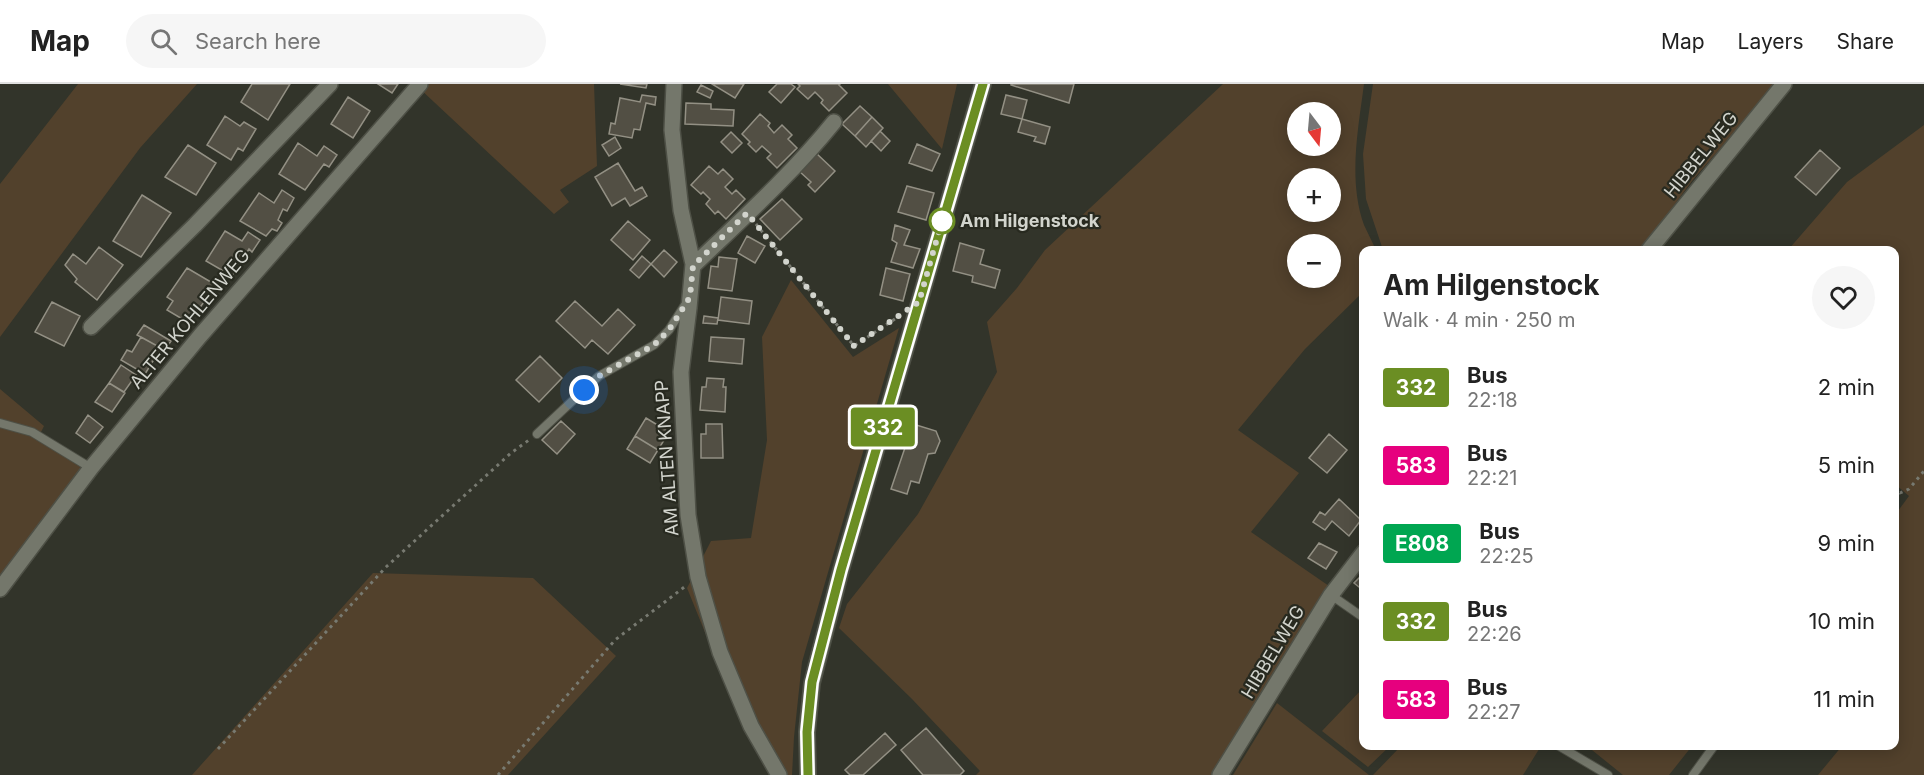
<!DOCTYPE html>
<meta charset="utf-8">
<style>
:root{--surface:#fff;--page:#f6f6f6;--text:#222;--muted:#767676;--line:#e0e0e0}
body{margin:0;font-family:Inter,sans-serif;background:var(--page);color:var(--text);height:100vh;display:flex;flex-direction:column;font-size:22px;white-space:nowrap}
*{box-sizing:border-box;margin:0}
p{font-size:20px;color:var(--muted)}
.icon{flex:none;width:33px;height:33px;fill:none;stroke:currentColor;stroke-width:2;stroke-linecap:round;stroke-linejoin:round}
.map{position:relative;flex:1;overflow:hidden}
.sheet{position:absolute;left:1359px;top:162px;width:540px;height:504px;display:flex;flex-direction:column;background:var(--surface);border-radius:12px;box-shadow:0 3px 15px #0003}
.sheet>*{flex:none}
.badge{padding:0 12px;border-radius:4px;font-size:21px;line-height:39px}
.needle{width:39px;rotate:164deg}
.buttons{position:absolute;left:1287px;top:18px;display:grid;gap:12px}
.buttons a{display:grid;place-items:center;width:54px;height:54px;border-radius:50%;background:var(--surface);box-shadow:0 3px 15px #0003;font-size:30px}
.you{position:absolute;width:30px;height:30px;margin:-15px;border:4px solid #fff;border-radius:50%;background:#1a73e8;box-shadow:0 0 0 9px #1a73e833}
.map>.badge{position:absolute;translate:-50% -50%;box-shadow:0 0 0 3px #fff}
.round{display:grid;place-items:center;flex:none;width:63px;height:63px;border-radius:32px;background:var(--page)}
.headline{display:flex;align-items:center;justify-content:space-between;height:102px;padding:0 24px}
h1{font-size:28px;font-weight:700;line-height:45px}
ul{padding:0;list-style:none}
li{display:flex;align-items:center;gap:18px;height:78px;padding:0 24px}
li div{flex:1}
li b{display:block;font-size:22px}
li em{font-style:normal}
li .badge{min-width:66px;font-weight:700;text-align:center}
header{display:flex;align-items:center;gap:36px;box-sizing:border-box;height:84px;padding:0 30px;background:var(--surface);border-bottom:2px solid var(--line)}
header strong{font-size:28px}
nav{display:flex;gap:33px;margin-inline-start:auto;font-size:21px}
.search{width:420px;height:54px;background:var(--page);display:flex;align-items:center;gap:15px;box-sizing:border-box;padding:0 21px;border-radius:33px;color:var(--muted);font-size:22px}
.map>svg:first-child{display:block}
.green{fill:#52412c;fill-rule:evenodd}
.building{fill:#524f44;stroke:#939084;stroke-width:1.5}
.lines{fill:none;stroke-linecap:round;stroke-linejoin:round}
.lane-casing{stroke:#4e5046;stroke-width:10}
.street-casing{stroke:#4e5046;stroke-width:18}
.secondary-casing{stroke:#4e5046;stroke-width:18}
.path{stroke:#787a71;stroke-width:3;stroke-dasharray:3 4.5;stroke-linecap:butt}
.lane{stroke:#74776b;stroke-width:8}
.street{stroke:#74776b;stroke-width:15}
.secondary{stroke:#74776b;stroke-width:15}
.line-casing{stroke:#fff;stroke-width:14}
.line{stroke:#6b8e23;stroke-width:9}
.walk{stroke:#d2d4cd;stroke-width:6;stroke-dasharray:0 10.8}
.stop-dot{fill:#fff;stroke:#6b8e23;stroke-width:3}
.labels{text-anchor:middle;stroke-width:4.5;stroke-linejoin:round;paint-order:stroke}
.street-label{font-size:18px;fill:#d2d4cd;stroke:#282a20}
.stop-label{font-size:18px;font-weight:bold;fill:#d2d4cd;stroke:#282a20;text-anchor:start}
</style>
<header>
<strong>Map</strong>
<div class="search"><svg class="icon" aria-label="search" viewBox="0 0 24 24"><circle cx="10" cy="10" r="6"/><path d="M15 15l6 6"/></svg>Search here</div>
<nav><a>Map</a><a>Layers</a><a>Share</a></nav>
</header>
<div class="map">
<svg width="1924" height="691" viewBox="0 0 1924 691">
<rect width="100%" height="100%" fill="#32342a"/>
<path class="green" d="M 78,0 L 197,0 L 140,64 L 0,253 L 0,100 Z
M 423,0 L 594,0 L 597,82 L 560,106 L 569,118 L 554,130 L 419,4 Z
M 888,0 L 957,0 L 942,65 Z
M 1223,0 L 1364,0 C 1358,46 1348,96 1364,141 C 1368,149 1372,158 1376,166 L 1364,166 L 1363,208 L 1305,265 L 1238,346 L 1299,389 L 1251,448 L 1329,502 L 1211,691 L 976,691 L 980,687 L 912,615 L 839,544 L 847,520 L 918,430 L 997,288 L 987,238 L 1017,204 L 1045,166 ZM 1298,28 L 1330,28 L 1330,62 L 1298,62 ZM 1298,94 L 1330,94 L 1330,128 L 1298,128 ZM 1298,160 L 1330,160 L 1330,194 L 1298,194 Z
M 1373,0 L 1776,0 L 1692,97 L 1641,166 L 1383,166 L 1366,115 L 1363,70 Z
M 1924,41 L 1924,691 L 1818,691 L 1842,662 L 1894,662 L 1895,431 L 1909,412 L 1895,400 L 1894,166 L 1788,166 L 1847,98 Z
M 791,196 L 853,273 L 899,244 L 802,578 L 794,653 L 792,691 L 786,691 L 748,621 L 717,578 L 687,504 L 711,457 L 751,454 L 767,356 L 762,253 Z
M 0,305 L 44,342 L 41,348 L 87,384 L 0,495 Z
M 373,489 L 533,494 L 616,572 L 508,691 L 192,691 Z
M 1363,604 L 1364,662 L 1390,662 L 1368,683 L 1322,647 Z
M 1277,619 L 1369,691 L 1233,691 Z
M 1401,662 L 1541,662 L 1523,691 L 1373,691 Z
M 1587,662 L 1692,662 L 1669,691 L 1623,691 Z"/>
<path class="building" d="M 252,0 L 290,0 L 268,36 L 241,18 Z
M 378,0 L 398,0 L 392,9 Z
M 620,0 L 647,0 L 646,4 Z
M 712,0 L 744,0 L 735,14 Z
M 777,0 L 791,0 L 795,3 L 781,19 L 769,8 Z
M 798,0 L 840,0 L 839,1 L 847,9 L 829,27 L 821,19 L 823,16 L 815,8 L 808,15 L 797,5 L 800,2 Z
M 1011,0 L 1074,0 L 1069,19 L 1011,1 Z
M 701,1 L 713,7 L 710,14 L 697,8 Z
M 642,11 L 656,13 L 655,21 L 646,19 L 640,46 L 634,45 L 632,54 L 609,50 L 611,39 L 615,40 L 620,14 L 640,18 Z
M 1006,11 L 1027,16 L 1022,35 L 1001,30 Z
M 348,13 L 370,27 L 353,54 L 331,40 Z
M 686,19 L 711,20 L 711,25 L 734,26 L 733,42 L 685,40 Z
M 860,22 L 872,33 L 855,52 L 842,40 Z
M 760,30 L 770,39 L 768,42 L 774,49 L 782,41 L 792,51 L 788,55 L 797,64 L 777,84 L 767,74 L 771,70 L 762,62 L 756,68 L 748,60 L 750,58 L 742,50 Z
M 225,32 L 240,42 L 244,38 L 256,45 L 243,67 L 238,64 L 231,76 L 207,61 Z
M 872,33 L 883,44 L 866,63 L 855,52 Z
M 1022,35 L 1050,43 L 1045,60 L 1034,57 L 1036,53 L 1018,48 Z
M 880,47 L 890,57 L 881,67 L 871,57 Z
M 731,48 L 742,59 L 732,69 L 721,58 Z
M 615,53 L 621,64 L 609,72 L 602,61 Z
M 298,59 L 317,72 L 324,62 L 337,71 L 329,83 L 324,80 L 305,106 L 279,90 Z
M 917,60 L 940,70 L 932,87 L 909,79 Z
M 188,61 L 216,79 L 196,111 L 165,93 Z
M 1820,66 L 1840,84 L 1816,111 L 1795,93 Z
M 816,69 L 835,87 L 815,108 L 808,101 L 811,98 L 799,87 Z
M 618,79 L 635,107 L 642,103 L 647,112 L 630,122 L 625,114 L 612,122 L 595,93 Z
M 709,82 L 718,90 L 723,85 L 733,95 L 725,103 L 732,110 L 736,106 L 745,115 L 726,135 L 718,127 L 715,130 L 706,120 L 710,115 L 703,108 L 701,110 L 691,101 Z
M 907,102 L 934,109 L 926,136 L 898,128 Z
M 282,106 L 294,114 L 287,127 L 283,125 L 278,136 L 282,139 L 277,147 L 272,145 L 266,152 L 240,137 L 259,109 L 274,119 Z
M 142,111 L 171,129 L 141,173 L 113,157 Z
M 782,115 L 802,135 L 780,156 L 760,135 Z
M 628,137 L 650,156 L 633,176 L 611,156 Z
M 895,141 L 910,146 L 904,161 L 920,165 L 913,184 L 891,178 L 897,159 L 892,156 Z
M 225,147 L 242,157 L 248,148 L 260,156 L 252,168 L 249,165 L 232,192 L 206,177 Z
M 747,152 L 765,162 L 755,179 L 738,169 Z
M 960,159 L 984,166 L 980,180 L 1000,186 L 995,204 L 972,198 L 973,192 L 953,187 Z
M 99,163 L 123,181 L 97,216 L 75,198 L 77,195 L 65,181 L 73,170 L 86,180 Z
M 664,166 L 677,178 L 664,193 L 651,180 Z
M 642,172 L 651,180 L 639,194 L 630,186 Z
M 719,173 L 737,175 L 732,207 L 708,204 L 711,182 L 718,183 Z
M 187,184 L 216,201 L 189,239 L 167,226 L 173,217 L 167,213 Z
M 886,184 L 910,190 L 903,217 L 880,211 Z
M 721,213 L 752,217 L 749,240 L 718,236 Z
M 575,217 L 602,242 L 618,225 L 635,241 L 608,270 L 592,256 L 585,264 L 556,237 Z
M 52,218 L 80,232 L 64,262 L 35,248 Z
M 704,232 L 718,234 L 717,240 L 703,239 Z
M 144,241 L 171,257 L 163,269 L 159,267 L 161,264 L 137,251 Z
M 141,253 L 161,264 L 145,290 L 121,276 L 127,266 L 132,268 Z
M 711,253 L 744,255 L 742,280 L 709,277 Z
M 540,272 L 562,294 L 539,318 L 516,296 Z
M 121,281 L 136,291 L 124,308 L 109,299 Z
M 707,294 L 724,295 L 723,303 L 726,303 L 725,328 L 700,326 L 702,303 L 706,303 Z
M 109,299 L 125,309 L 112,328 L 95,318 Z
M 88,331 L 103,343 L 90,359 L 76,349 Z
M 646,334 L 669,348 L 658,366 L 635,352 Z
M 561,337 L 575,350 L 557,370 L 542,356 Z
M 706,340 L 722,340 L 723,374 L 701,374 L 701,350 L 706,350 Z
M 913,340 L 936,347 L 940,357 L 935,369 L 928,370 L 919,399 L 911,397 L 907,410 L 891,405 Z
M 1329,350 L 1347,366 L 1327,389 L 1309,374 Z
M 635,352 L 658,366 L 650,379 L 627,365 Z
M 1339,415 L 1361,436 L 1349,452 L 1332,437 L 1325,446 L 1313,438 L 1320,428 L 1325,431 Z
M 1319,459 L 1337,468 L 1326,485 L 1308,474 Z
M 1364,489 L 1364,507 L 1354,499 Z
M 926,644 L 964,687 L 960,691 L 923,691 L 901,666 Z
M 885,649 L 896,661 L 863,691 L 850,691 L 845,686 Z"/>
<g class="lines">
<defs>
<path id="lane" d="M 0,339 L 32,348 L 91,384
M 537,350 L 599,292 L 654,261 L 669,246 L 685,221
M 1331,511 L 1364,534
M 1559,662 L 1608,691
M 1693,691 L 1714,662"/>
<path id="street" d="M 674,0 L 672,46 L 681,126 L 693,180 L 689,224 L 681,288 L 688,431 L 698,493 L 720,568 L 751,642 L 779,691
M 693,182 C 741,136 792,90 834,38
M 91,243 L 195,141 L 330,0
M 0,505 L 91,384 L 200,252 L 420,0"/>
<path id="secondary" d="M 1649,166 L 1784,0
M 808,691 L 807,648 L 812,599 L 841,486 L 983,0
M 1220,691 L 1331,511 L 1364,468"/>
</defs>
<use href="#lane" class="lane-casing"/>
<use href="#street" class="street-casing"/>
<use href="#secondary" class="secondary-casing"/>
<path class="path" d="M 756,140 L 854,262 L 901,231
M 1894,404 L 1900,409 L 1909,405 L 1924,387
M 218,665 L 386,483 L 511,369 L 529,356
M 498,691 L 615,556 L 687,501"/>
<use href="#lane" class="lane"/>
<use href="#street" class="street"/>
<use href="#secondary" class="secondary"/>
</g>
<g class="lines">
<defs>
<path id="line" d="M 808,691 L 807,648 L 812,598 L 841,486 L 983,0"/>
</defs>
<use href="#line" class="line-casing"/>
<use href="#line" class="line"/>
<path class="walk" d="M 584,306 L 599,292 L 654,261 L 669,246 L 690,213 L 693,182 L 747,129 L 854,262 L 919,218 L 942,137"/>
</g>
<circle class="stop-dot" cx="942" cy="137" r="12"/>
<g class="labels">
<g class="street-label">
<text transform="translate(1701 71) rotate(-51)" y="6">HIBBELWEG</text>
<text transform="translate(190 235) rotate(-50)" y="6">ALTER KOHLENWEG</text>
<text transform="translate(667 374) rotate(-94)" y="6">AM ALTEN KNAPP</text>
<text transform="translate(1273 568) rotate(-59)" y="6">HIBBELWEG</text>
</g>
<g class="stop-label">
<text x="960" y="143">Am Hilgenstock</text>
</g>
</g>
</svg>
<div class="buttons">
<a><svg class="needle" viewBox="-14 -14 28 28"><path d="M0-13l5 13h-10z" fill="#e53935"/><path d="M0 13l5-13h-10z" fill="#767676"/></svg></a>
<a>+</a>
<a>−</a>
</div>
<div class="you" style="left:584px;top:306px"></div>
<b class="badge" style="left:883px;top:343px;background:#6b8e23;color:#fff">332</b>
<section class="sheet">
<div class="headline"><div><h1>Am Hilgenstock</h1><p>Walk · 4 min · 250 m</p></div><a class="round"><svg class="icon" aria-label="heart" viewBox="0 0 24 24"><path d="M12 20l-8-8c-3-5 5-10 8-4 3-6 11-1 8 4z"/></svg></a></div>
<ul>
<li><span class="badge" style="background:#6b8e23;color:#fff">332</span><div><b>Bus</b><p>22:18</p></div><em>2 min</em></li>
<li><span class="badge" style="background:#e6007e;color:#fff">583</span><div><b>Bus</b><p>22:21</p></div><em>5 min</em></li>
<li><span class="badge" style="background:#00a651;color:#fff">E808</span><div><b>Bus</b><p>22:25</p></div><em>9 min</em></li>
<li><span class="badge" style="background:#6b8e23;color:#fff">332</span><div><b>Bus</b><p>22:26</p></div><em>10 min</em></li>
<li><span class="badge" style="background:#e6007e;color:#fff">583</span><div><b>Bus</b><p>22:27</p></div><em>11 min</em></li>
</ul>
</section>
</div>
